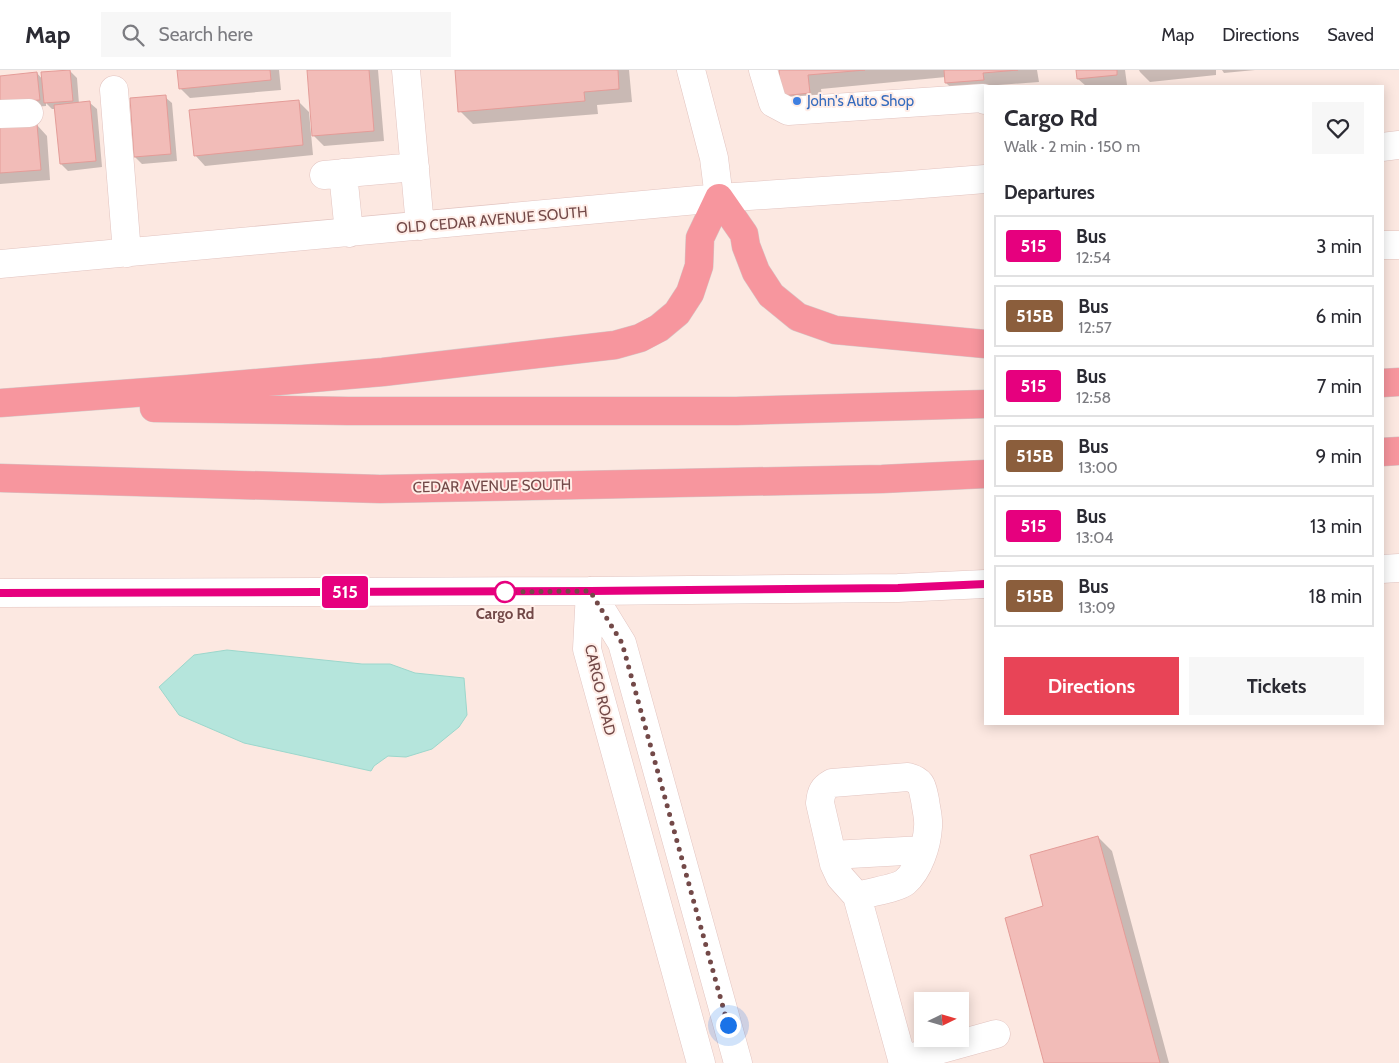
<!DOCTYPE html>
<meta charset="utf-8">
<style>
:root{--surface:#fff;--page:#f7f7f7;--text:#2b2b33;--muted:#7c7c81;--line:#e1e1e2;--accent:#e84457}
body{margin:0;font-family:Cabin,sans-serif;background:var(--page);color:var(--text);height:100vh;display:flex;flex-direction:column;font-size:19px;white-space:nowrap}
*{box-sizing:border-box;margin:0}
p{font-size:16px;color:var(--muted)}
.icon{flex:none;width:28px;height:28px;fill:none;stroke:currentColor;stroke-width:2;stroke-linecap:round;stroke-linejoin:round}
.map{position:relative;flex:1;overflow:hidden}
.sheet{position:absolute;left:984px;top:15px;width:400px;height:640px;display:flex;flex-direction:column;background:var(--surface);border-radius:0px;box-shadow:0 2px 12px #0003}
.sheet>*{flex:none}
.badge{padding:0 10px;border-radius:4px;font-size:18px;line-height:32px}
.needle{width:32px;rotate:85deg}
.fabs{position:absolute;left:914px;top:922px;display:grid;gap:10px}
.fabs a{display:grid;place-items:center;width:55px;height:55px;border-radius:0px;background:var(--surface);box-shadow:0 2px 12px #0003;font-size:25px}
.you{position:absolute;width:25px;height:25px;margin:-12px;border:4px solid #fff;border-radius:50%;background:#1a73e8;box-shadow:0 0 0 8px #1a73e833}
.map>.badge{position:absolute;translate:-50% -50%;box-shadow:0 0 0 2px #fff}
h2{padding:0 20px;font-size:19px;line-height:45px}
.round{display:grid;place-items:center;flex:none;width:52px;height:52px;border-radius:0px;background:var(--page)}
.head{display:flex;align-items:center;justify-content:space-between;height:85px;padding:0 20px}
h1{font-size:24px;font-weight:700;line-height:38px}
.button{display:flex;gap:10px;margin-top:auto;padding:10px 20px}
.button a{flex:1;height:58px;border-radius:0px;background:var(--accent);color:#fff;font-size:20px;font-weight:700;line-height:58px;text-align:center}
.button a+a{background:var(--page);color:var(--text)}
ul{padding:0;list-style:none}
li{display:flex;align-items:center;gap:15px;height:62px;margin:0 10px 8px;padding:0 10px;border:2px solid var(--line);border-radius:0px}
li div{flex:1}
li b{display:block;font-size:19px}
li em{font-style:normal}
li .badge{min-width:55px;font-weight:700;text-align:center}
header{display:flex;align-items:center;gap:30px;box-sizing:border-box;height:70px;padding:0 25px;background:var(--surface);border-bottom:1px solid var(--line)}
header strong{font-size:24px}
nav{display:flex;gap:28px;margin-inline-start:auto;font-size:18px}
.search{width:350px;height:45px;background:var(--page);display:flex;align-items:center;gap:12px;box-sizing:border-box;padding:0 18px;border-radius:0px;color:var(--muted);font-size:19px}
.map>svg:first-child{display:block}
.water{fill:#b5e5dc;stroke:#9cd7cc}
.shadow{fill:#0003}
.building{fill:#f2bcb8;stroke:#e49c98}
.lines{fill:none;stroke-linecap:round;stroke-linejoin:round}
.minor-casing{stroke:#e2c4c0;stroke-width:29}
.highway-casing{stroke:#d5c8c8;stroke-width:29}
.minor{stroke:#fff;stroke-width:28}
.highway{stroke:#f7969e;stroke-width:28}
.line-casing{stroke:#fff;stroke-width:11}
.line{stroke:#e6007e;stroke-width:8}
.walk{stroke:#734948;stroke-width:5;stroke-dasharray:0 9}
.shop-dot{fill:#3f7fe0;stroke:#ffede7;stroke-width:2}
.stop-dot{fill:#fff;stroke:#e6007e;stroke-width:2.5}
.labels{text-anchor:middle;stroke-width:4;stroke-linejoin:round;paint-order:stroke}
.shop-label{font-size:15px;fill:#366cbe;stroke:#ffede7;text-anchor:start}
.street-label{font-size:15px;fill:#734948;stroke:#ffede7}
.stop-label{font-size:15px;font-weight:bold;fill:#734948;stroke:#ffede7}
</style>
<header>
<strong>Map</strong>
<div class="search"><svg class="icon" aria-label="search" viewBox="0 0 24 24"><circle cx="10" cy="10" r="6"/><path d="M15 15l6 6"/></svg>Search here</div>
<nav><a>Map</a><a>Directions</a><a>Saved</a></nav>
</header>
<div class="map">
<svg width="1399" height="993" viewBox="0 0 1399 993">
<rect width="100%" height="100%" fill="#fce8e1"/>
<path class="water" d="M 227,580 L 362,594 L 390,594 L 415,603 L 464,608 L 467,645 L 459,657 L 432,679 L 406,687 L 388,686 L 374,696 L 371,701 L 244,673 L 179,645 L 159,617 L 194,585 Z"/>
<path class="shadow" d="M 178,0 L 279,0 L 281,20 L 190,28 L 180,18 Z
M 309,0 L 378,0 L 384,71 L 324,76 L 314,66 Z
M 456,0 L 629,0 L 632,32 L 597,35 L 598,44 L 473,54 L 460,41 Z
M 780,0 L 1037,0 L 1039,12 L 985,16 L 960,26 L 946,13 L 946,7 L 821,19 L 823,36 L 782,25 Z
M 1077,0 L 1125,0 L 1127,15 L 1086,16 L 1078,9 Z
M 1139,0 L 1216,0 L 1216,5 L 1150,12 L 1140,2 Z
M 1222,0 L 1255,0 L 1224,3 Z
M 70,1 L 77,8 L 79,34 L 90,33 L 97,39 L 102,97 L 68,101 L 61,94 L 56,39 L 52,39 L 46,33 L 46,36 L 0,40 L 0,7 L 37,3 L 43,10 Z
M 165,27 L 172,33 L 177,91 L 142,94 L 135,87 Z
M 299,32 L 309,42 L 313,85 L 205,96 L 195,85 Z
M 37,55 L 47,66 L 50,110 L 0,114 L 0,58 Z
M 1098,767 L 1112,781 L 1169,993 L 1045,993 L 1045,837 Z"/>
<path class="building" d="M 70,0 L 73,31 L 44,33 L 41,2 Z
M 177,0 L 270,0 L 271,10 L 179,19 Z
M 307,0 L 369,0 L 374,61 L 312,66 Z
M 455,0 L 618,0 L 619,19 L 584,22 L 585,31 L 458,42 Z
M 779,0 L 865,0 L 808,5 L 810,23 L 781,26 Z
M 944,0 L 1018,0 L 983,3 L 984,10 L 945,13 Z
M 1076,0 L 1117,0 L 1117,5 L 1077,9 Z
M 37,2 L 40,30 L 0,33 L 0,6 Z
M 166,25 L 171,84 L 134,87 L 130,28 Z
M 299,30 L 303,75 L 194,86 L 189,40 Z
M 90,31 L 96,91 L 60,94 L 54,35 Z
M 37,54 L 41,100 L 0,103 L 0,57 Z
M 1098,766 L 1160,993 L 1044,993 L 1005,848 L 1043,836 L 1030,785 Z"/>
<g class="lines">
<defs>
<path id="minor" d="M 406,0 L 420,156
M 691,0 L 714,88 L 719,128
M 763,0 L 773,33 L 788,41 L 983,28 L 985,30
M 114,20 L 127,183
M 0,44 L 29,43
M 1382,77 L 1399,75
M 343,103 L 349,163
M 324,105 L 415,97
M 1382,175 L 1399,175
M 0,194 L 719,128 L 897,116 L 985,109
M 1382,499 L 1399,498
M 590,521 L 622,573 L 738,993
M 590,521 L 587,579 L 701,993
M 0,523 L 590,521 L 898,518 L 985,514
M 832,785 L 923,780
M 857,826 C 867,823 898,818 905,812 C 919,800 927,775 928,757 C 929,748 926,739 925,730 C 922,717 923,711 908,707 L 832,713 C 823,718 821,722 820,733 L 834,794 L 840,807 L 857,826 L 903,993
M 902,990 L 996,964"/>
<path id="highway" d="M 1382,313 L 1399,312
M 0,333 L 188,319 L 383,302 L 615,275 L 640,268 L 659,258 L 677,243 L 690,223 L 699,196 L 700,168 L 719,128 L 744,164 L 746,176 L 756,202 L 771,225 L 798,247 L 835,260 L 985,274
M 154,338 L 348,341 L 736,341 L 985,334
M 1382,382 L 1399,381
M 0,408 L 380,419 L 882,409 L 985,404"/>
</defs>
<use href="#minor" class="minor-casing"/>
<use href="#highway" class="highway-casing"/>
<use href="#minor" class="minor"/>
<use href="#highway" class="highway"/>
</g>
<g class="lines">
<defs>
<path id="line" d="M 0,523 L 590,521 L 898,518 L 985,514"/>
</defs>
<use href="#line" class="line-casing"/>
<use href="#line" class="line"/>
<path class="walk" d="M 505,522 L 590,521 L 622,573 L 728,955"/>
</g>
<circle class="shop-dot" cx="797" cy="31" r="5"/>
<circle class="stop-dot" cx="505" cy="522" r="10"/>
<g class="labels">
<g class="shop-label">
<text x="807" y="36">John's Auto Shop</text>
</g>
<g class="street-label">
<text transform="translate(492 150) rotate(-5)" y="5">OLD CEDAR AVENUE SOUTH</text>
<text transform="translate(492 416) rotate(-1)" y="5">CEDAR AVENUE SOUTH</text>
<text transform="translate(600 620) rotate(77)" y="5">CARGO ROAD</text>
</g>
<g class="stop-label">
<text x="505" y="549">Cargo Rd</text>
</g>
</g>
</svg>
<div class="fabs">
<a><svg class="needle" viewBox="-14 -14 28 28"><path d="M0-13l5 13h-10z" fill="#e53935"/><path d="M0 13l5-13h-10z" fill="#7c7c81"/></svg></a>
</div>
<div class="you" style="left:728px;top:955px"></div>
<b class="badge" style="left:345px;top:522px;background:#e6007e;color:#fff">515</b>
<section class="sheet">
<div class="head"><div><h1>Cargo Rd</h1><p>Walk · 2 min · 150 m</p></div><a class="round"><svg class="icon" aria-label="heart" viewBox="0 0 24 24"><path d="M12 20l-8-8c-3-5 5-10 8-4 3-6 11-1 8 4z"/></svg></a></div>
<h2>Departures</h2>
<ul>
<li><span class="badge" style="background:#e6007e;color:#fff">515</span><div><b>Bus</b><p>12:54</p></div><em>3 min</em></li>
<li><span class="badge" style="background:#8b5e3c;color:#fff">515B</span><div><b>Bus</b><p>12:57</p></div><em>6 min</em></li>
<li><span class="badge" style="background:#e6007e;color:#fff">515</span><div><b>Bus</b><p>12:58</p></div><em>7 min</em></li>
<li><span class="badge" style="background:#8b5e3c;color:#fff">515B</span><div><b>Bus</b><p>13:00</p></div><em>9 min</em></li>
<li><span class="badge" style="background:#e6007e;color:#fff">515</span><div><b>Bus</b><p>13:04</p></div><em>13 min</em></li>
<li><span class="badge" style="background:#8b5e3c;color:#fff">515B</span><div><b>Bus</b><p>13:09</p></div><em>18 min</em></li>
</ul>
<div class="button"><a>Directions</a><a>Tickets</a></div>
</section>
</div>
